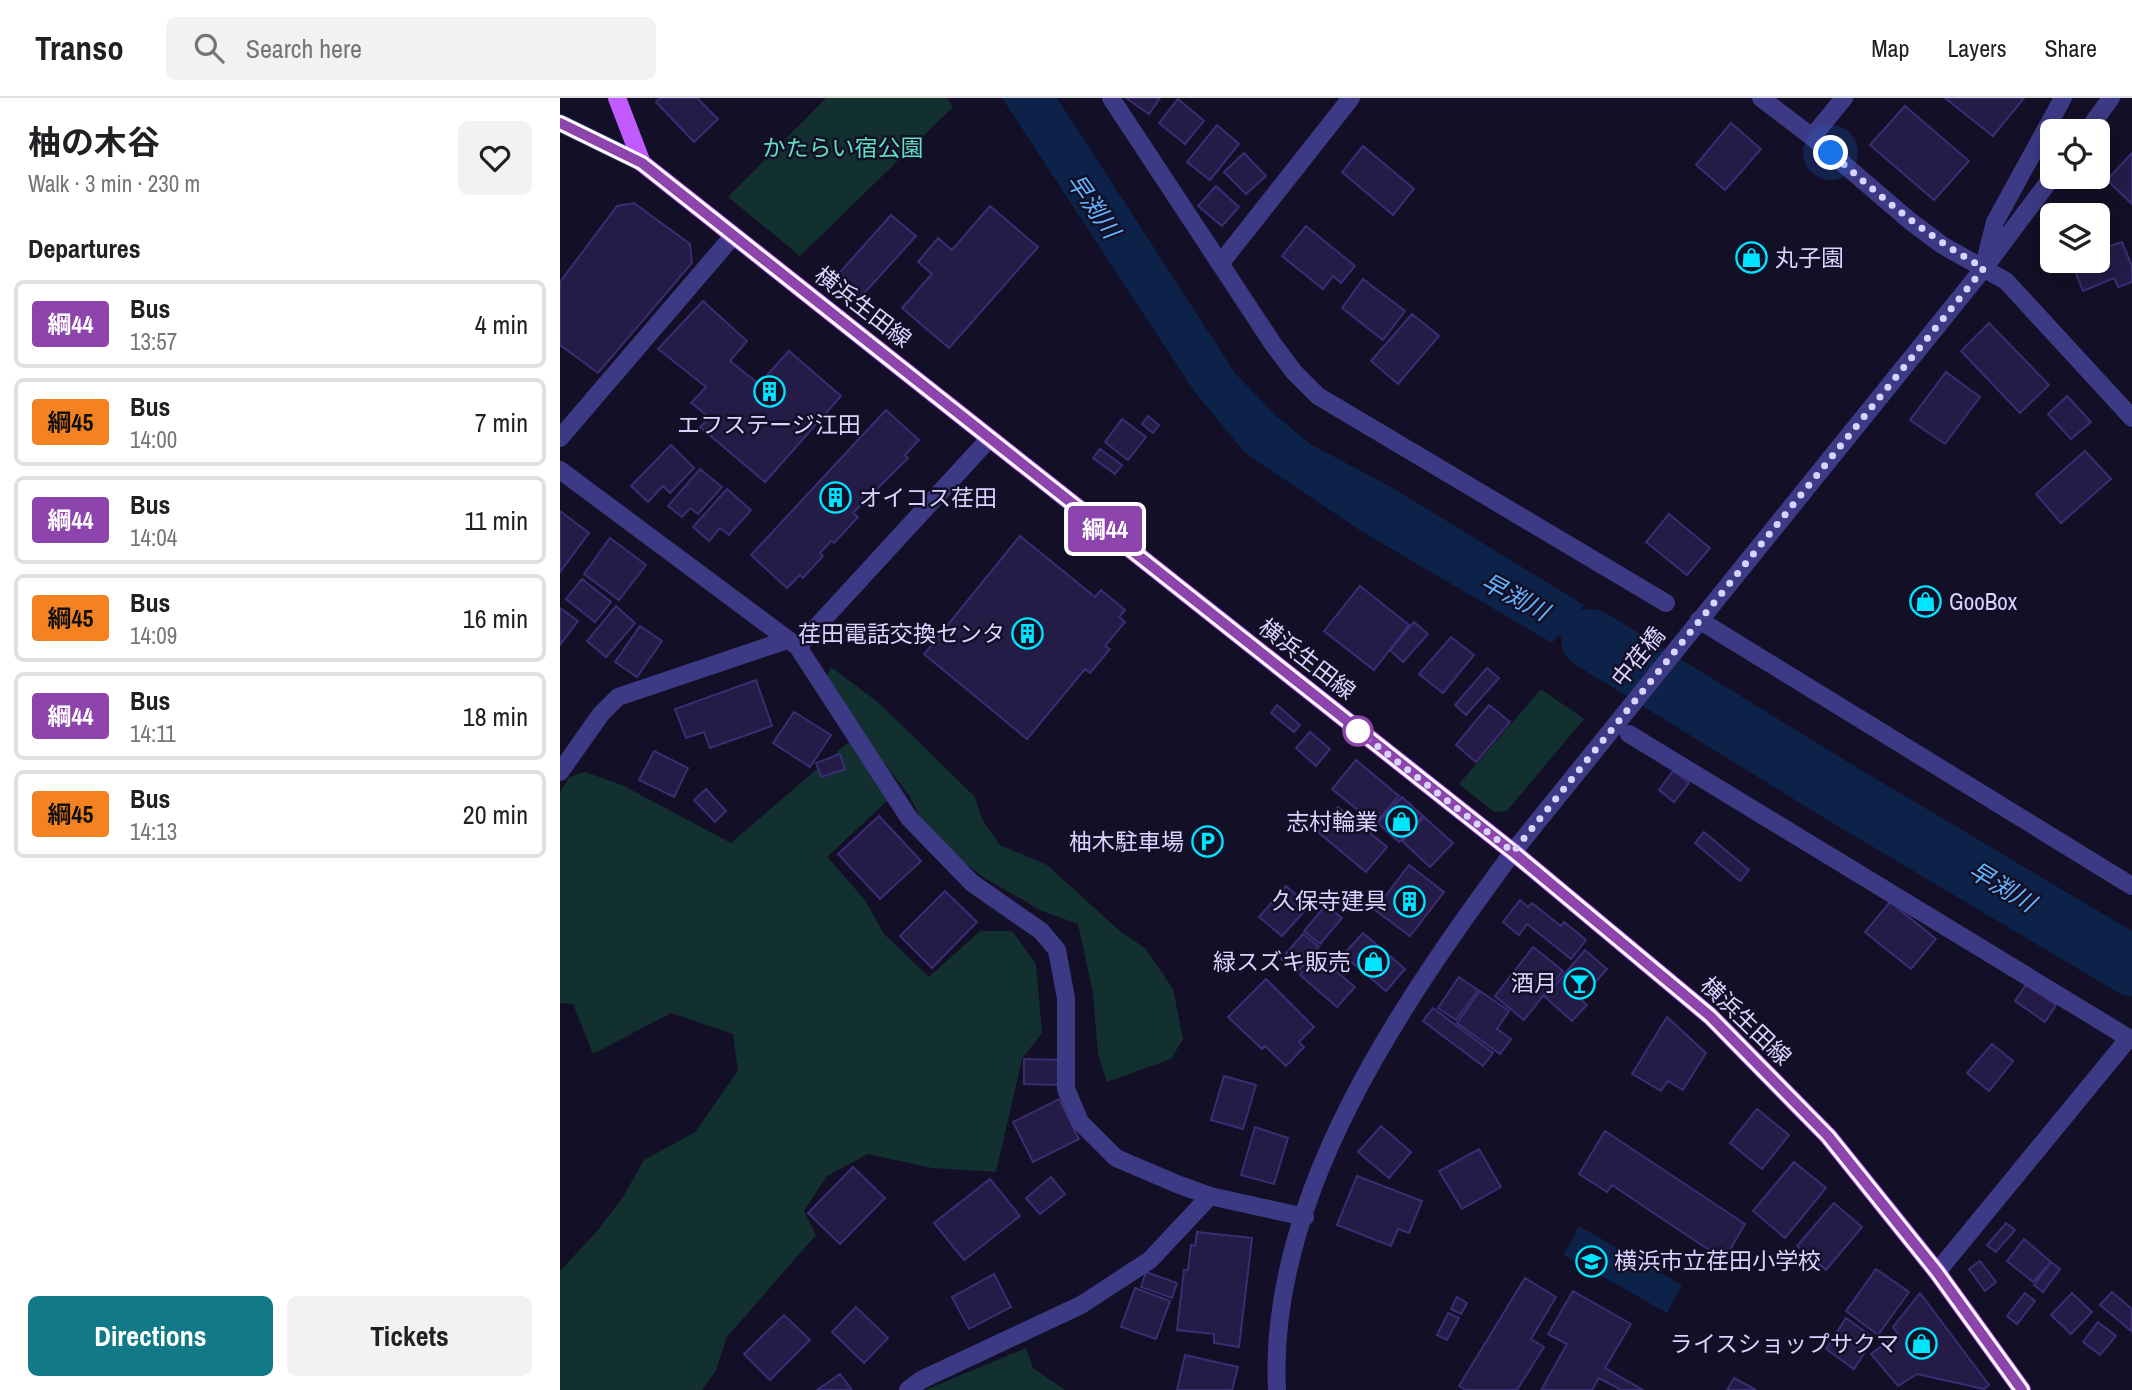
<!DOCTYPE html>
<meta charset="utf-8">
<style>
:root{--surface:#fff;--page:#f2f2f2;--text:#202124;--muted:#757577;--line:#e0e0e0;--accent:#127987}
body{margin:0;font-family:"Archivo Narrow","Noto Sans JP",sans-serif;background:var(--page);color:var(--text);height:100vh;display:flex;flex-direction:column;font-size:26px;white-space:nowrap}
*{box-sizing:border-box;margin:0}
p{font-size:23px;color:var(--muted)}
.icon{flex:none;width:38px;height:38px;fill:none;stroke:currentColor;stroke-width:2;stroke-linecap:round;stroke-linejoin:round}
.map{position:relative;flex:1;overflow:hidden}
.drawer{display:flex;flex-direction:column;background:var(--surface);width:560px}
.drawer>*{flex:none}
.badge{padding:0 14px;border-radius:5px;font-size:24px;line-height:46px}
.buttons{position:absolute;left:1480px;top:21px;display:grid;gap:14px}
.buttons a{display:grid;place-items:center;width:70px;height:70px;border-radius:10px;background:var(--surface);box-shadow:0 4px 18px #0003;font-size:35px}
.you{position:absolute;width:35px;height:35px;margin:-18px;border:5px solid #fff;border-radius:50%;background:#1a73e8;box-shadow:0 0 0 10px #1a73e833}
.map>.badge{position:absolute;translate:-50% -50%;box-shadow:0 0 0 4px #fff}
h2{padding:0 28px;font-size:26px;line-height:63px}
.round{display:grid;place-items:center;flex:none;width:74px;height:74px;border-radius:10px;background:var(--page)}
.summary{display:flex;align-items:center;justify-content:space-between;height:119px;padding:0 28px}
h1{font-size:33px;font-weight:700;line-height:52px}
.cta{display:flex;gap:14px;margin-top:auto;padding:14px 28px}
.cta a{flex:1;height:80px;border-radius:10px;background:var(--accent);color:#fff;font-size:28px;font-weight:700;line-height:80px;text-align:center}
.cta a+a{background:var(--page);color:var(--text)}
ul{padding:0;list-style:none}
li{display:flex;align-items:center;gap:21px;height:88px;margin:0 14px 10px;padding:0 14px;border:4px solid var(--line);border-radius:10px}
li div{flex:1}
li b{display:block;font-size:26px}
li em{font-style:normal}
li .badge{min-width:77px;font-weight:700;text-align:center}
header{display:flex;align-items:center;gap:42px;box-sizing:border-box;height:98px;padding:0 35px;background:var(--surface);border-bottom:2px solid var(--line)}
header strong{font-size:33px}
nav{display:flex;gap:38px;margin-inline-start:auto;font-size:24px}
.search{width:490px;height:63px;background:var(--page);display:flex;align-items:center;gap:18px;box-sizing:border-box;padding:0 24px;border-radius:10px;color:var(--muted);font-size:26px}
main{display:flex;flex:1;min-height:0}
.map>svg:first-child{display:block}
.green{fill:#12302f}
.water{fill:#0c2248}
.pier{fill:#130f26}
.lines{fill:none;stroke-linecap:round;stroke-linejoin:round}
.river{stroke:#0c2248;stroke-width:60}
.building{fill:#241b47;stroke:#3b2d73;stroke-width:2}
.minor{stroke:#3d3a85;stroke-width:18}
.tertiary{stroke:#3d3a85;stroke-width:18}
.primary{stroke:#c25bff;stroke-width:18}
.line-casing{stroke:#fff;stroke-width:16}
.line{stroke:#8e44ad;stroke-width:10}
.walk{stroke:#d9d4ff;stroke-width:7;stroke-dasharray:0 12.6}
.stop-dot{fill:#fff;stroke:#8e44ad;stroke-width:3.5}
.labels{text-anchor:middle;stroke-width:5;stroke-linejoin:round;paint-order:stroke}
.park-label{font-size:23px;fill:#5fe0c0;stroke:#130f26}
.poi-label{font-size:23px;fill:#d9d4ff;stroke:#130f26;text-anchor:end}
.street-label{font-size:23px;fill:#d9d4ff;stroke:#130f26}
.water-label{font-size:24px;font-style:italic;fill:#62b6ff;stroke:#130f26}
</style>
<header>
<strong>Transo</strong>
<div class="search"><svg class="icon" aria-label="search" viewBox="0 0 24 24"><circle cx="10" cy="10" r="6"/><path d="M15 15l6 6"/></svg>Search here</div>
<nav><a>Map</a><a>Layers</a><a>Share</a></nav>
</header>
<main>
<section class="drawer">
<div class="summary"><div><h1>柚の木谷</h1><p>Walk · 3 min · 230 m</p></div><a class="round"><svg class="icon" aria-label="heart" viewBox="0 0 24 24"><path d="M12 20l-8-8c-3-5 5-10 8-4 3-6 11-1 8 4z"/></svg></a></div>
<h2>Departures</h2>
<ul>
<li><span class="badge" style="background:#8e44ad;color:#fff">綱44</span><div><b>Bus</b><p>13:57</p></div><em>4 min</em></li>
<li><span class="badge" style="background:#f58220;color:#111">綱45</span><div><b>Bus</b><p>14:00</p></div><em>7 min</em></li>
<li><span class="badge" style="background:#8e44ad;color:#fff">綱44</span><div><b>Bus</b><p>14:04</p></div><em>11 min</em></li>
<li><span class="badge" style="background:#f58220;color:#111">綱45</span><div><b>Bus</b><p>14:09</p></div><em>16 min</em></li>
<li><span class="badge" style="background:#8e44ad;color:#fff">綱44</span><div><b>Bus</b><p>14:11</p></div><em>18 min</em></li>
<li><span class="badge" style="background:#f58220;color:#111">綱45</span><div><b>Bus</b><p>14:13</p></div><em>20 min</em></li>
</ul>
<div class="cta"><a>Directions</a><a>Tickets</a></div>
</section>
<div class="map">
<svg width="1572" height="1292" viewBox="0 0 1572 1292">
<rect width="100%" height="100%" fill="#130f26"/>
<path class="green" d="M 266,0 L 387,0 L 393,9 L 240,158 L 168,99 Z
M 271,569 L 319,605 L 415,699 L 422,721 L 440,747 L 487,767 L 561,834 L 585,850 L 613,891 L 623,941 L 611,961 L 547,984 L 538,956 L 533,895 L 518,826 L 482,813 L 423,779 L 390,753 L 360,719 L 349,697 L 311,648 L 267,580 Z
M 981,591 L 1024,621 L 947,713 L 934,714 L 899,686 Z
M 292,641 L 328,702 L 267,759 L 305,802 L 324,836 L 369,879 L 420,833 L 452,833 L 476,866 L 482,935 L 462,961 L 436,1074 L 372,1070 L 308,1056 L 267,1078 L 244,1113 L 256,1137 L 167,1239 L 156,1272 L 142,1292 L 0,1292 L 0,1173 L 38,1132 L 63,1099 L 84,1062 L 135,1034 L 178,973 L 173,936 L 111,915 L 33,956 L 13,906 L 0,905 L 0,694 L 9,679 L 25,674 L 62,687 L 171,745 Z
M 466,1250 L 473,1270 L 505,1292 L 365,1292 Z"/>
<path class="water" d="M 442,0 L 497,0 L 675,275 L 716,318 L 752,347 L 831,389 L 1024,507 L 1018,517 L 1094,561 L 1077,584 L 998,537 L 992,545 L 801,433 L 685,355 L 634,293 Z
M 1019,1128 L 1122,1187 L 1107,1215 L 1004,1157 Z"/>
<path class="pier" d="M 1082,550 L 1097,561 L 1076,587 L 1059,577 Z"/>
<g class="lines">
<path class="river" d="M 1031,541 L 1276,692 L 1572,868"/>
</g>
<path class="building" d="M 100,0 L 137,0 L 158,21 L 134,44 L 96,4 Z
M 566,0 L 600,0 L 589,16 Z
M 1385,0 L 1464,0 L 1433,38 Z
M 618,1 L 644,23 L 625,46 L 599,25 Z
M 1345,8 L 1409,63 L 1374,102 L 1310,47 Z
M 1171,25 L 1201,51 L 1165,92 L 1136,67 Z
M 657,27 L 679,46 L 650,82 L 627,64 Z
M 803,48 L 854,91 L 833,117 L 782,74 Z
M 684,55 L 706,78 L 686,96 L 664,74 Z
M 1572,55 L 1572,106 L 1547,82 Z
M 656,88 L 679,109 L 662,128 L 638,108 Z
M 74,105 L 130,146 L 132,165 L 38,275 L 0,247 L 0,184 L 57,108 Z
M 430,108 L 478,149 L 389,250 L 342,210 L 372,176 L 358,164 L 378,140 L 392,152 Z
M 331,117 L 356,138 L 299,201 L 275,180 Z
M 746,128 L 795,168 L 781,185 L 773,178 L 763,191 L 722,158 Z
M 1562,144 L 1572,168 L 1572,184 L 1558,189 L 1554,180 L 1523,193 L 1511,163 L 1538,163 L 1538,145 L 1542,151 Z
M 803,181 L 845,213 L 823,242 L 782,210 Z
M 143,203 L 187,243 L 170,263 L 199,286 L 229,253 L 281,298 L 205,384 L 140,329 L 150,320 L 131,305 L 146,289 L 98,251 Z
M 852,216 L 879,238 L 838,286 L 811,263 Z
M 1429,225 L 1489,287 L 1460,315 L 1401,253 Z
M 1386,274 L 1420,299 L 1385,346 L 1350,322 Z
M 1507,298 L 1531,324 L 1511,341 L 1488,316 Z
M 326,312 L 359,342 L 345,357 L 348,360 L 293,415 L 298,419 L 274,445 L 271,443 L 260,455 L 263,458 L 243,480 L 240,477 L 227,490 L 191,457 Z
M 588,318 L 599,327 L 593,335 L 582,326 Z
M 562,321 L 586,339 L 568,362 L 545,344 Z
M 111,347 L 134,370 L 110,395 L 103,388 L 88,404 L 71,388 Z
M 540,351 L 562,367 L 555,376 L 533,360 Z
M 1525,353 L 1551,381 L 1501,425 L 1476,396 Z
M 140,371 L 162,389 L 138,416 L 130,410 L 122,419 L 108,408 Z
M 167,391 L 191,412 L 169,437 L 160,430 L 149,443 L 133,429 Z
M 0,413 L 29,435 L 0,474 Z
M 1109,416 L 1150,450 L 1127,477 L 1086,444 Z
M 460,438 L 535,499 L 541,492 L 565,512 L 559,519 L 565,524 L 545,548 L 550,551 L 530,575 L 525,571 L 467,641 L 364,556 Z
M 50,440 L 86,467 L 59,502 L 24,476 Z
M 22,481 L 51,504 L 35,524 L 6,501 Z
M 800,488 L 849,527 L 814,572 L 764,533 Z
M 56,508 L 75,525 L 46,559 L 27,543 Z
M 0,510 L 18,523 L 0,547 Z
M 854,524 L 868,536 L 843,564 L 830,552 Z
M 80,528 L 102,543 L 77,579 L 55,564 Z
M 891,539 L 914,557 L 883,595 L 859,576 Z
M 927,570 L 939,580 L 906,617 L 895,607 Z
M 196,582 L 212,628 L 150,650 L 144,634 L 126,640 L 115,611 Z
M 717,607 L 740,627 L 734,634 L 711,615 Z
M 929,607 L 950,624 L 916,664 L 896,647 Z
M 234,614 L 271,637 L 250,669 L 213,645 Z
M 750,634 L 770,651 L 756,668 L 736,650 Z
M 94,653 L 128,670 L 114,699 L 79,682 Z
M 280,656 L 285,671 L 261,679 L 256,665 Z
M 796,662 L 839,698 L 815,726 L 772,691 Z
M 1113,673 L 1129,685 L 1114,704 L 1099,692 Z
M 146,691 L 166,713 L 155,724 L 134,702 Z
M 842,699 L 863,718 L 839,744 L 818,725 Z
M 778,709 L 827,749 L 806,774 L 758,734 Z
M 319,718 L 361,763 L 320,801 L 278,756 Z
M 864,719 L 893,745 L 870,769 L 842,743 Z
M 1144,734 L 1189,772 L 1180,783 L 1135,745 Z
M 849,767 L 884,794 L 850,838 L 815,812 Z
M 726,788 L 749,808 L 722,838 L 699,819 Z
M 385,793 L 417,824 L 372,870 L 340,838 Z
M 960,802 L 968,809 L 972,805 L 1001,828 L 1004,824 L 1026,842 L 1011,861 L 967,826 L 959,837 L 943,824 Z
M 1330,804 L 1376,841 L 1351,871 L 1305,834 Z
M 766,807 L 782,820 L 760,846 L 744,833 Z
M 803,835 L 845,871 L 826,893 L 783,857 Z
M 743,836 L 759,849 L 738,874 L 721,861 Z
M 973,849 L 1003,873 L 964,922 L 935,898 Z
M 1025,852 L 1047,871 L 1020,901 L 1027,907 L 1012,923 L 985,899 Z
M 757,857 L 795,889 L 777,909 L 740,877 Z
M 899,879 L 918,892 L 896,922 L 878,910 Z
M 706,881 L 754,929 L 739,944 L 744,949 L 726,968 L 705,948 L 702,951 L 668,919 Z
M 1466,887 L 1496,907 L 1485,924 L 1455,903 Z
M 920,893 L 949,913 L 937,931 L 951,941 L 940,956 L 897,925 Z
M 873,910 L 933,955 L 923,968 L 863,923 Z
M 1107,919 L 1146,955 L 1123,992 L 1108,983 L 1101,993 L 1072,976 Z
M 1432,946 L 1453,963 L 1429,993 L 1407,975 Z
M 464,961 L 502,962 L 502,987 L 464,986 Z
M 664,978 L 696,987 L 683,1031 L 651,1022 Z
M 499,1001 L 519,1041 L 473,1064 L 453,1024 Z
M 1197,1011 L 1229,1037 L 1202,1071 L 1170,1045 Z
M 821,1028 L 851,1054 L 829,1080 L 798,1054 Z
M 695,1029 L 728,1040 L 714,1086 L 681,1077 Z
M 1045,1033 L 1185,1126 L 1164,1162 L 1052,1087 L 1047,1094 L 1019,1076 Z
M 919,1051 L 941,1089 L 902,1111 L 879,1073 Z
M 1234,1064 L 1266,1090 L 1225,1140 L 1193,1113 Z
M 293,1069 L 325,1100 L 280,1146 L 248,1115 Z
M 797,1078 L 862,1103 L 849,1135 L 838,1131 L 831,1148 L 777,1127 Z
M 491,1079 L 505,1096 L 480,1116 L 466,1100 Z
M 430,1081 L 460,1118 L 404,1162 L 374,1125 Z
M 1274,1105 L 1302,1129 L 1266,1172 L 1237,1148 Z
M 1446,1125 L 1455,1132 L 1436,1154 L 1427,1147 Z
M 637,1134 L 692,1140 L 679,1249 L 654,1245 L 654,1236 L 617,1232 L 624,1172 L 628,1172 L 631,1147 L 635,1148 Z
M 1464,1141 L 1491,1164 L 1473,1184 L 1447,1163 Z
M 1420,1163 L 1436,1184 L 1425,1193 L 1409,1171 Z
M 1491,1164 L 1500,1171 L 1483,1194 L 1474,1187 Z
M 1316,1171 L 1349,1194 L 1318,1237 L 1286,1213 Z
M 586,1174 L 617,1185 L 612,1200 L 581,1189 Z
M 434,1176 L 451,1209 L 409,1231 L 392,1199 Z
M 965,1180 L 996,1199 L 971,1241 L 984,1249 L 957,1292 L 906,1292 L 899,1288 Z
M 575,1190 L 610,1203 L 596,1241 L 561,1229 Z
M 1013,1193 L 1071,1226 L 1045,1270 L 1083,1292 L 1061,1292 L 1039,1280 L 1032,1292 L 981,1292 L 1007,1246 L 988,1236 Z
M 1552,1194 L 1572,1211 L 1571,1233 L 1540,1207 Z
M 1360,1195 L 1429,1287 L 1424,1291 L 1357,1276 L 1338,1288 L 1311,1256 L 1338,1236 L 1333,1229 Z
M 1465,1195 L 1475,1203 L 1457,1226 L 1447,1218 Z
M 1512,1195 L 1532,1214 L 1511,1236 L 1491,1217 Z
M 897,1199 L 907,1205 L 901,1216 L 891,1211 Z
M 296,1209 L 328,1240 L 304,1265 L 272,1234 Z
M 888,1215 L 899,1220 L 887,1242 L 877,1237 Z
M 224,1217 L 250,1242 L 210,1282 L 184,1256 Z
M 1286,1220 L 1314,1240 L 1294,1271 L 1266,1251 Z
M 1538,1224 L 1556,1238 L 1540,1257 L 1523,1244 Z
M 625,1257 L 678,1269 L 672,1292 L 617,1292 Z
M 280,1276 L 292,1292 L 257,1292 Z
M 1174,1280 L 1196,1292 L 1167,1292 Z"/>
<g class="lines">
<path class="minor" d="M 551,0 L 713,246 L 734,274 L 758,298 L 1106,505
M 1252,39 L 1284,0
M 660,166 L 791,0
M 0,340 L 173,138
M 0,372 L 238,549 L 429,341
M 1139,522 L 1572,788
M 238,549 L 349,720 L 412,785 L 481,833 L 497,852 L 506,900 L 506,991 L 520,1024 L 556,1060 L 617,1086 L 650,1098 L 745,1119
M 1069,636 L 1572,942
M 0,674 L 41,616 L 58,599 L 227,542
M 1377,1174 L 1569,940
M 348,1292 L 361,1282 L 521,1207 L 590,1162 L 650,1098"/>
<path class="tertiary" d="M 1201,0 L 1252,39 L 1350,123 L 1382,147 L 1446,183 L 1572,320
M 0,25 L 82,65
M 1527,33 L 1551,0
M 1425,164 L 1435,124 L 1503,0
M 717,1292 C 707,1098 843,903 953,754 L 1424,170 L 1493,78"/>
<path class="primary" d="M 57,0 L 82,65 L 953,754 L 1150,918 L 1268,1038 L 1377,1174 L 1462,1292"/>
</g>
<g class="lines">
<defs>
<path id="line" d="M 0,25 L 82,65 L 953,754 L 1150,918 L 1268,1038 L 1377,1174 L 1462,1292"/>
</defs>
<use href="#line" class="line-casing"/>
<use href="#line" class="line"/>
<path class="walk" d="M 798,633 L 953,754 L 1424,170 C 1367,139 1320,98 1271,55"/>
</g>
<defs>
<symbol id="shop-ring" viewBox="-11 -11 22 22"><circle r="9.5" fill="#130f26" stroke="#00e5ff" stroke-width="1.5"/><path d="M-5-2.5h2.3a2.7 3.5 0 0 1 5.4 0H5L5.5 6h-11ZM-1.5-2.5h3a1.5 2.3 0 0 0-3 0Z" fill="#00e5ff"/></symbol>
<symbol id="building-ring" viewBox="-11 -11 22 22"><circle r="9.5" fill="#130f26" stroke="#00e5ff" stroke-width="1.5"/><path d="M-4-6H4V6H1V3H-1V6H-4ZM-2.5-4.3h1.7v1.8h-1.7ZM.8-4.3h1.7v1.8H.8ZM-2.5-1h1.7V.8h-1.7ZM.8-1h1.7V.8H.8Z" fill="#00e5ff"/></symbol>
<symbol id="parking-ring" viewBox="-11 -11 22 22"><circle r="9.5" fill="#130f26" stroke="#00e5ff" stroke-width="1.5"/><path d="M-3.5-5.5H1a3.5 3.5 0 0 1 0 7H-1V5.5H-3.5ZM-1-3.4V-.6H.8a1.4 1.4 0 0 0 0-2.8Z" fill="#00e5ff"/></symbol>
<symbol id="bar-ring" viewBox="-11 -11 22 22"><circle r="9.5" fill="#130f26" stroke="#00e5ff" stroke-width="1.5"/><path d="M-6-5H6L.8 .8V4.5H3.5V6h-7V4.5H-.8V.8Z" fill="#00e5ff"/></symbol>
<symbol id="school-ring" viewBox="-11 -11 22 22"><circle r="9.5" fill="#130f26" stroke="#00e5ff" stroke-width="1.5"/><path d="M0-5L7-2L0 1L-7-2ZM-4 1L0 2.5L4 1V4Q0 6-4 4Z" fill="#00e5ff"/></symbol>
</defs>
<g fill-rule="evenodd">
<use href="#shop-ring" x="1174" y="142" width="35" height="35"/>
<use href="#building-ring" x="192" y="276" width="35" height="35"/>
<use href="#building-ring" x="258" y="382" width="35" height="35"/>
<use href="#shop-ring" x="1348" y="486" width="35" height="35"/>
<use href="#building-ring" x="450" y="518" width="35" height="35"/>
<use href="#shop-ring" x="824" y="706" width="35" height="35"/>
<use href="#parking-ring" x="630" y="726" width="35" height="35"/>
<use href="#building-ring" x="832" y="786" width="35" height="35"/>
<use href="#shop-ring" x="796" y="846" width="35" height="35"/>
<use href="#bar-ring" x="1002" y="868" width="35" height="35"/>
<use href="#school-ring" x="1014" y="1146" width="35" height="35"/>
<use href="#shop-ring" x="1344" y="1228" width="35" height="35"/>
</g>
<circle class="stop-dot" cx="798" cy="633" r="14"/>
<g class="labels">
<g class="park-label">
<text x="283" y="58">かたらい宿公園</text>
</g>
<g class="poi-label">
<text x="1215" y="168" text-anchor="start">丸子園</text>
<text x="209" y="335" text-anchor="middle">エフステージ江田</text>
<text x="299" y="408" text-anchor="start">オイコス荏田</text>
<text x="1389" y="512" text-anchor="start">GooBox</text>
<text x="445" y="544">荏田電話交換センタ</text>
<text x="818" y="732">志村輪業</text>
<text x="624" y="752">柚木駐車場</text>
<text x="827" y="811">久保寺建具</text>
<text x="791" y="872">緑スズキ販売</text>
<text x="997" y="893">酒月</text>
<text x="1054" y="1171" text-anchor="start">横浜市立荏田小学校</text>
<text x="1339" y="1254">ライスショップサクマ</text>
</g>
<g class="street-label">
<text transform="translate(303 209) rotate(38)" y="8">横浜生田線</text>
<text transform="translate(1078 559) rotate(-51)" y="8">中荏橋</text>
<text transform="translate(747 561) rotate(38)" y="8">横浜生田線</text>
<text transform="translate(1186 923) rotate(44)" y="8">横浜生田線</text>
</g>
<g class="water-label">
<text transform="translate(533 108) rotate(55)" y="8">早渕川</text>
<text transform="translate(955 499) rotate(28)" y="8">早渕川</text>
<text transform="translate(1442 789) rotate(31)" y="8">早渕川</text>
</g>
</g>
</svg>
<div class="buttons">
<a><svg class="icon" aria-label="locate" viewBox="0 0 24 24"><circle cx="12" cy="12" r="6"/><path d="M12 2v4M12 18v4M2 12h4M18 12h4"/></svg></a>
<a><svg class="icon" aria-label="layers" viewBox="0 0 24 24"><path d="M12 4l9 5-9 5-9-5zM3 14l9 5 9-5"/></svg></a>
</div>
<div class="you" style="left:1271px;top:55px"></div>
<b class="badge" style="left:545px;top:431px;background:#8e44ad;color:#fff">綱44</b>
</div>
</main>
